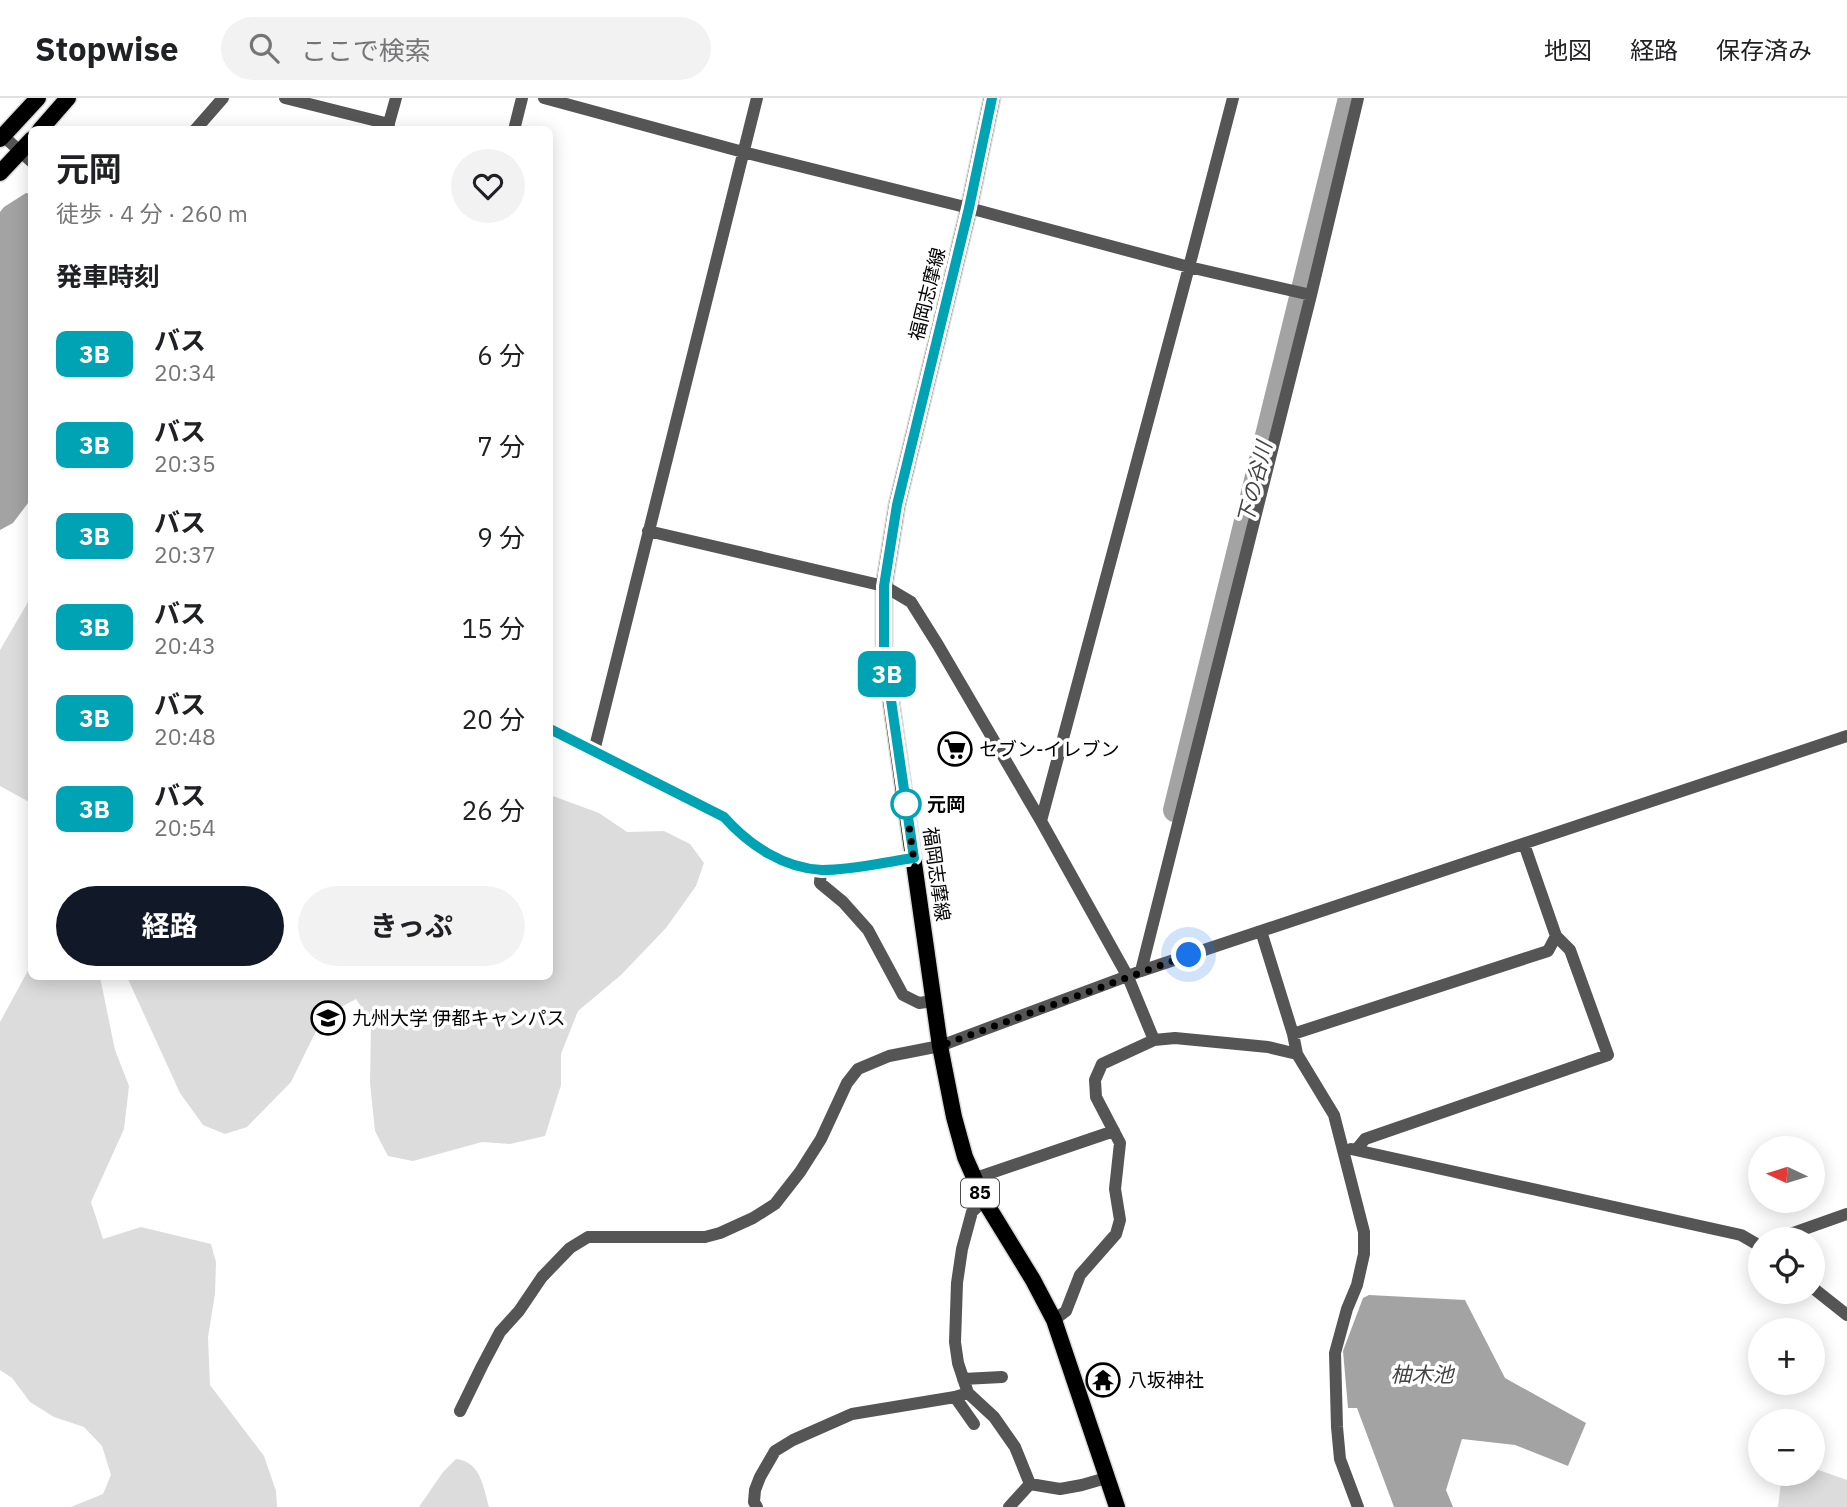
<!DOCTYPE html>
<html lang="ja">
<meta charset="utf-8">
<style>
:root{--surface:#fff;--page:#f2f2f2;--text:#202124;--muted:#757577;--line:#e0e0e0;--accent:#111827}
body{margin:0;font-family:"IBM Plex Sans","Noto Sans JP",sans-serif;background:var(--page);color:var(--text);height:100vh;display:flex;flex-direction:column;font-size:26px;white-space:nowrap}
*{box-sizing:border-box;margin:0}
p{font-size:23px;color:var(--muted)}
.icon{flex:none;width:38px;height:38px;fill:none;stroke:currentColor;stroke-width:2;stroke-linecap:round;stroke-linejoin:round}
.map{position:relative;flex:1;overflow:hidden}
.details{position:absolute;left:28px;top:28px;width:525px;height:854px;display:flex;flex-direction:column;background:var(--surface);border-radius:10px;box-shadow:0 4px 18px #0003}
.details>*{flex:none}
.badge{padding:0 14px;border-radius:10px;font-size:24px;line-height:46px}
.needle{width:46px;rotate:274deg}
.buttons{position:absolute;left:1748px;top:1038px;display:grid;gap:14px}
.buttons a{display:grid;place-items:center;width:77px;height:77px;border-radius:50%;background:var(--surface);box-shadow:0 4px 18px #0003;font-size:35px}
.you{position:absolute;width:35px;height:35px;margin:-18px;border:5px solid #fff;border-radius:50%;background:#1a73e8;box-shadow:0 0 0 10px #1a73e833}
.map>.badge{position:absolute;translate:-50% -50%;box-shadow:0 0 0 4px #fff}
h2{padding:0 28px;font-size:26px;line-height:63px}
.round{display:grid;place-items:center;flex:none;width:74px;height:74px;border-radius:37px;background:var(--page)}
.head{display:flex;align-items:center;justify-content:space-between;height:119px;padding:0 28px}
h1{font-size:33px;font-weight:700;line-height:52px}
.action{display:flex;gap:14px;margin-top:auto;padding:14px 28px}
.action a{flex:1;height:80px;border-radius:42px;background:var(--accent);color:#fff;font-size:28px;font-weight:700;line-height:80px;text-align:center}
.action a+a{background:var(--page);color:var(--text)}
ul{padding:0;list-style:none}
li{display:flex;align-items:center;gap:21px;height:91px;padding:0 28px}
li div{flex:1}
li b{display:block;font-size:26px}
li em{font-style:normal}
li .badge{min-width:77px;font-weight:700;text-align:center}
header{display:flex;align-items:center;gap:42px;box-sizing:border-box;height:98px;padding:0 35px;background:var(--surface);border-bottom:2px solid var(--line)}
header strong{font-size:33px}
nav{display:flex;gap:38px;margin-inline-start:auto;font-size:24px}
.search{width:490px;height:63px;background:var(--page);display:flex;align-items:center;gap:18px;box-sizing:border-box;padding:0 24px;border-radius:38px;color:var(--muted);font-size:26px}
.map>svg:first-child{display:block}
.green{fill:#dcdcdc}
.water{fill:#a3a3a3}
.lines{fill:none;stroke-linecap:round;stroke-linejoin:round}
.river{stroke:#a3a3a3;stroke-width:24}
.major-casing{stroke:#dbdbdb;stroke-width:19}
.minor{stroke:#555;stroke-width:12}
.major{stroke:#000;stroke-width:16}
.line-casing{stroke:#fff;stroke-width:16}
.line{stroke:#00a3b4;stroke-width:10}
.walk{stroke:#000;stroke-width:7;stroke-dasharray:0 12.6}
.stop-dot{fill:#fff;stroke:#00a3b4;stroke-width:3.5}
.labels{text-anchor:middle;stroke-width:7;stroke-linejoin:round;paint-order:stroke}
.shield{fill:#fff;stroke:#4c4c4c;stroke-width:2}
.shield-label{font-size:18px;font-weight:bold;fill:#000}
.street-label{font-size:19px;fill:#000;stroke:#fff}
.poi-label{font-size:19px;fill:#000;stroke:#fff;text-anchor:start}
.stop-label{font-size:19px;font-weight:bold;fill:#000;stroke:#fff;text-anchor:start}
.water-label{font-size:21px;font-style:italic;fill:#444;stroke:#fff}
</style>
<header>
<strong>Stopwise</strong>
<div class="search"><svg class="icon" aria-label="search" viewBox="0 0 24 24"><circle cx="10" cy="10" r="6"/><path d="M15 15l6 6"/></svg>ここで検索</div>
<nav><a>地図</a><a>経路</a><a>保存済み</a></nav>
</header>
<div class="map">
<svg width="1847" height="1409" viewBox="0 0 1847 1409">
<rect width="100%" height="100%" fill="#fff"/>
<path class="green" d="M 31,499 L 32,705 L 31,705 L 0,688 L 0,552 Z
M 550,697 L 599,715 L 627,734 L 664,733 L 690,746 L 704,765 L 696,788 L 666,830 L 621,877 L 578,913 L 561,956 L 561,987 L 545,1038 L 510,1046 L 482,1044 L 413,1063 L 388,1058 L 375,1033 L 370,985 L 371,924 L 356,901 L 339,910 L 317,931 L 291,984 L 247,1029 L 225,1036 L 203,1027 L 180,995 L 127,879 L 550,878 Z
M 31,867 L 32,878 L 100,879 L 115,952 L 129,988 L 124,1031 L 91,1104 L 103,1141 L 141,1129 L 211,1146 L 216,1164 L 215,1196 L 208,1239 L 210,1287 L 264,1358 L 276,1393 L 277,1409 L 71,1409 L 103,1396 L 111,1377 L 102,1348 L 84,1329 L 54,1319 L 30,1304 L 12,1280 L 0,1272 L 0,924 Z
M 456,1361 C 481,1364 483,1388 489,1409 L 419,1409 L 443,1374 Z
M 1813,1370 L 1847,1382 L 1847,1409 L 1778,1409 L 1782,1376 L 1813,1376 Z"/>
<path class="water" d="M 26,95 L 32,96 L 31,401 L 13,425 L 0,432 L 0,114 L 4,109 Z
M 1369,1197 L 1465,1202 L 1505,1280 L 1586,1325 L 1568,1368 L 1515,1347 L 1462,1341 L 1446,1392 L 1453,1409 L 1394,1409 L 1357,1310 L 1348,1310 L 1343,1253 L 1363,1200 Z"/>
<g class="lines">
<path class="river" d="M 1175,712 L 1350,0"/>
<defs>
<path id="major" d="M 992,0 L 969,110 L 897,407 L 884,488 L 884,554 L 940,948 L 954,1019 L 965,1059 L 984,1102 L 1033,1182 L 1054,1222 L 1117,1409
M 40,32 L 68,0
M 0,41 L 38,0
M 0,75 L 32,41"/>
</defs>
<use href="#major" class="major-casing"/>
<path class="minor" d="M 285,0 L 389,26
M 544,0 L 743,54 L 969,110 L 1189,169 L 1311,197
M 195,32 L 223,0
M 387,32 L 396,0
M 514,32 L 522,0
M 3,38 L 32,64
M 648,433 L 884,488 L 911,504 L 938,547 L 1041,723 L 1128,879 L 1154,942
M 550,631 L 724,719 C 749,746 783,770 822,772 C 853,772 884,764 914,760
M 594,653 L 757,0
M 1041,723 L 1189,169 L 1233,0
M 821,772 L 820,785 L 843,804 L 868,832 L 903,897 L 919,905 L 933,903
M 1261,833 L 1293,936 L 1297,956
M 1141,873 L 1311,197 L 1358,0
M 1293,936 L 1548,853 L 1556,838
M 1351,1051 L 1741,1137 L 1760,1148
M 1356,1052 L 1365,1041 L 1608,957 L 1570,852 L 1556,838 L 1524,746
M 973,1081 L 1114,1033
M 984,1102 L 972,1114 L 962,1151 L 957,1185 L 955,1244 L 958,1265 L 968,1295 L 994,1319 L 1015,1349 L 1030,1386 L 1060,1391 L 1082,1387 L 1106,1380
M 1776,1141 L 1847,1116
M 1813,1190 L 1847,1217
M 1054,1222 L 1066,1213 L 1080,1177 L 1116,1136 L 1120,1122 L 1115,1091 L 1120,1045 L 1096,999 L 1095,982 L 1102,966 L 1154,942 L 1175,940 L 1268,949 L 1297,956 L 1334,1017 L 1364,1134 L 1364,1156 L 1357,1187 L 1347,1211 L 1335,1255 L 1337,1329 L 1340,1361 L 1358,1409
M 963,1281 L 1002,1279
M 955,1299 L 974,1326
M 460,1313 L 482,1268 L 500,1234 L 519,1213 L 542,1179 L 570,1150 L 588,1139 L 705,1139 L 720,1135 L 753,1120 L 775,1106 L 800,1074 L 821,1041 L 847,985 L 858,971 L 889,958 L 940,948 L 1141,873 L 1847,638
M 757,1409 L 754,1404 L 755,1392 L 760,1379 L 775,1353 L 793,1342 L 852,1316 L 955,1299 L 968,1295
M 1009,1409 L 1030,1386"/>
<use href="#major" class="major"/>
</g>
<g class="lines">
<defs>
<path id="line" d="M 550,631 L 724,719 C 749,747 783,770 822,772 C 853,772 884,764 914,760 L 884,554 L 884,488 L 897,407 L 969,110 L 992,0"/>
</defs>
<use href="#line" class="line-casing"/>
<use href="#line" class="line"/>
<path class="walk" d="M 906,706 L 940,948 L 1189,857"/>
</g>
<defs>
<symbol id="supermarket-ring" viewBox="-11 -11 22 22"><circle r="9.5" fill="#fff" stroke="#000" stroke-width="1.5"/><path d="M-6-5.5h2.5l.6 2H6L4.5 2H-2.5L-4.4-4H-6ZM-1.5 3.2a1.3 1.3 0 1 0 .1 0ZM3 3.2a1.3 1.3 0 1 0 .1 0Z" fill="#000"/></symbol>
<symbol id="university-ring" viewBox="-11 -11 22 22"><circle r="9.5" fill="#fff" stroke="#000" stroke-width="1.5"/><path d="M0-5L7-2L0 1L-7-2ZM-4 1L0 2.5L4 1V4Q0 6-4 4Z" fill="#000"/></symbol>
<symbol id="temple-ring" viewBox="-11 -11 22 22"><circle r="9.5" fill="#fff" stroke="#000" stroke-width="1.5"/><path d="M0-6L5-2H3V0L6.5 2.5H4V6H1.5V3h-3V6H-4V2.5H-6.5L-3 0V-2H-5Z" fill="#000"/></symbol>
</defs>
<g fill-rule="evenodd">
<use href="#supermarket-ring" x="936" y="632" width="38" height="38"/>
<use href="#university-ring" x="309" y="901" width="38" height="38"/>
<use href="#temple-ring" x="1084" y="1263" width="38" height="38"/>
</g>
<circle class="stop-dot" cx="906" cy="706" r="14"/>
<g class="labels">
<rect class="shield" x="961" y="1080.5" width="38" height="29" rx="5"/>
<g class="shield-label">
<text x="980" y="1101">85</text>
</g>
<g class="street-label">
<text transform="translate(927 196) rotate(-76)" y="7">福岡志摩線</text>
<text transform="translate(937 776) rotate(82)" y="7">福岡志摩線</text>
</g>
<g class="poi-label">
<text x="979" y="658">セブン-イレブン</text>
<text x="352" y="927">九州大学 伊都キャンパス</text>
<text x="1128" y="1289">八坂神社</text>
</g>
<g class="stop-label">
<text x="927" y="713">元岡</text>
</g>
<g class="water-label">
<text transform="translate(1255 385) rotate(-76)" y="7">下の谷川</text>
<text x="1422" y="1284">柚木池</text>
</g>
</g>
</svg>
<div class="buttons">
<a><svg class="needle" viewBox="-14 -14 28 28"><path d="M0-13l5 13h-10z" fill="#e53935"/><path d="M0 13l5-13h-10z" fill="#757577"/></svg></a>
<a><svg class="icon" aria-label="locate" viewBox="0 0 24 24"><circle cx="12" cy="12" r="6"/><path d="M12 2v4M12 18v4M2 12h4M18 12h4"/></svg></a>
<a>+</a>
<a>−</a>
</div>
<div class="you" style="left:1189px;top:857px"></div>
<b class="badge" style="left:887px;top:576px;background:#00a3b4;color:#fff">3B</b>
<section class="details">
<div class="head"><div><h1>元岡</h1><p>徒歩 · 4 分 · 260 m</p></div><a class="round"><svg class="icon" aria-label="heart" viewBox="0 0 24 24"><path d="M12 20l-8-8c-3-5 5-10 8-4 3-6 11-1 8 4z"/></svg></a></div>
<h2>発車時刻</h2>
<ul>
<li><span class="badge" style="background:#00a3b4;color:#fff">3B</span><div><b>バス</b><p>20:34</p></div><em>6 分</em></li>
<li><span class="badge" style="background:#00a3b4;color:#fff">3B</span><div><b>バス</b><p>20:35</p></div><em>7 分</em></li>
<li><span class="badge" style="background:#00a3b4;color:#fff">3B</span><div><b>バス</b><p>20:37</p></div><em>9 分</em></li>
<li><span class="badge" style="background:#00a3b4;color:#fff">3B</span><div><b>バス</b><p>20:43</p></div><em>15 分</em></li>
<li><span class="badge" style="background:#00a3b4;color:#fff">3B</span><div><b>バス</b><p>20:48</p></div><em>20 分</em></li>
<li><span class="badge" style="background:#00a3b4;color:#fff">3B</span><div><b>バス</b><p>20:54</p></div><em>26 分</em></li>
</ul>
<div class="action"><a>経路</a><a>きっぷ</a></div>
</section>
</div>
